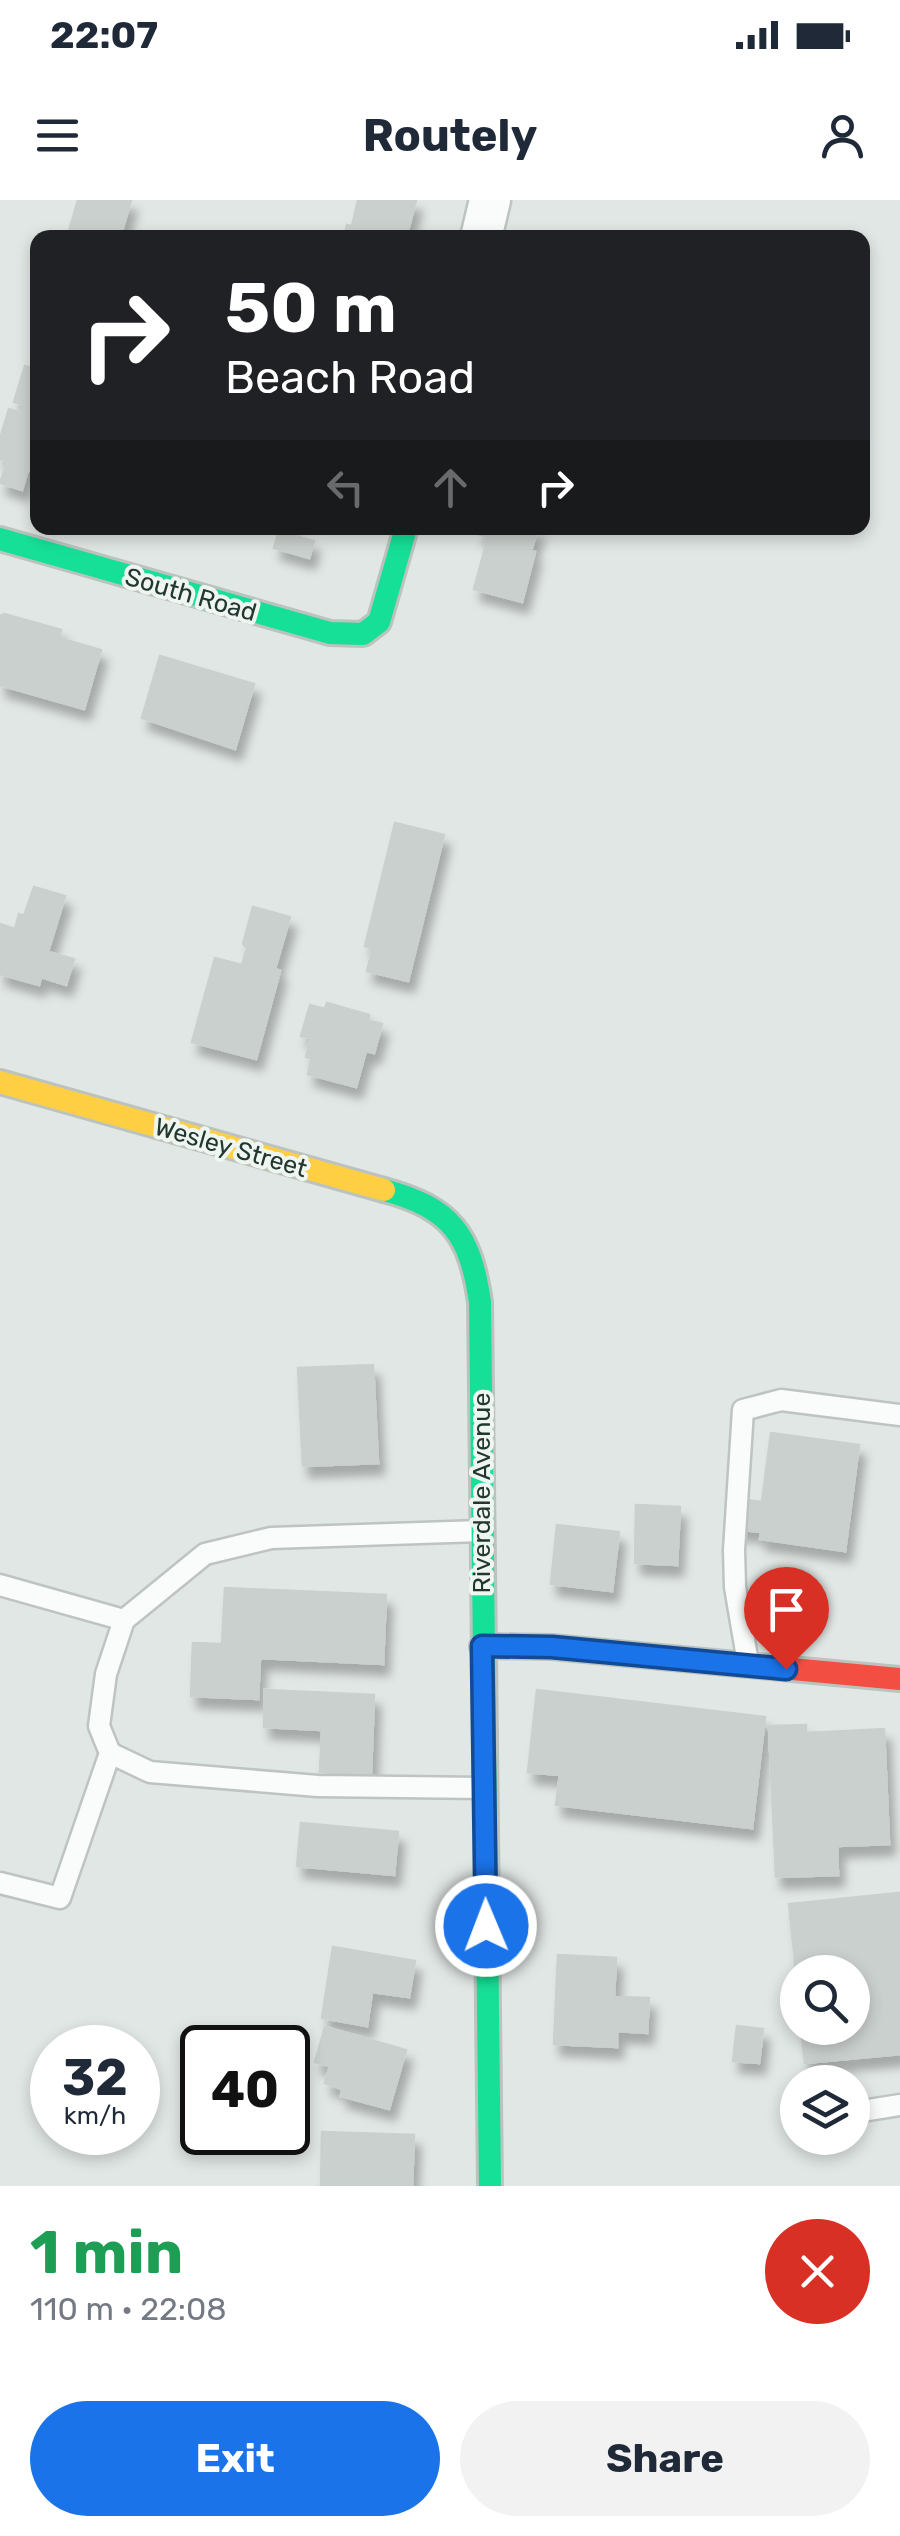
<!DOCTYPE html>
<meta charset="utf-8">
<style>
body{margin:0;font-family:Rubik,sans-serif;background:#f2f2f3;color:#1f2937;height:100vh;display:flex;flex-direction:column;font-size:38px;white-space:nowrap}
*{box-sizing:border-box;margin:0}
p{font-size:32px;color:#747a83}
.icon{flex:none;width:55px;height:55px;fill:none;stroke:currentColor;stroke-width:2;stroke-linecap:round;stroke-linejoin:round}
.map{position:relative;height:1986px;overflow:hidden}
.details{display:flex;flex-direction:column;background:#fff;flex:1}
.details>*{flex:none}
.banner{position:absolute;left:30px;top:30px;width:840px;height:305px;border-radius:20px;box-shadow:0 5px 15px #0003;background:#202124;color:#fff;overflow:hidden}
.buttons{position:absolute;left:780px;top:1755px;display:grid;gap:20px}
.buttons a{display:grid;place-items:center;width:90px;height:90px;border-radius:50%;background:#fff;box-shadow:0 5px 15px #0003;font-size:50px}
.speed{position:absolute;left:30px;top:1825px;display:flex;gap:20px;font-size:50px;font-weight:700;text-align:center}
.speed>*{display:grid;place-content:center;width:130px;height:130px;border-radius:50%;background:#fff;box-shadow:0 5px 15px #0003;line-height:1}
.speed small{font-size:25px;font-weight:400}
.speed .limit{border:5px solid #111;border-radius:15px;background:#fff;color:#111}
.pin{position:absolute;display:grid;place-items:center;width:85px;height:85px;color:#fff;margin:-102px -42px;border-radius:50% 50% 50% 0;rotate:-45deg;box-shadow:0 0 10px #0007}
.pin .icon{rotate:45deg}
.me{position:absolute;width:110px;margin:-55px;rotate:359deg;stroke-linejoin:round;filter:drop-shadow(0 0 8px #0008)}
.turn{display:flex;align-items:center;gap:35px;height:210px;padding:0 30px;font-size:45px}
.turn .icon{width:130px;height:130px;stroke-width:2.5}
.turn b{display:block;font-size:70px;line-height:85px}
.lanes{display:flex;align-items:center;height:95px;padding:0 30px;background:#0003;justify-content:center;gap:50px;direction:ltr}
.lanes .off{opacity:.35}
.round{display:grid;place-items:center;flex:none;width:105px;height:105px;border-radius:52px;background:#f2f2f3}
.headline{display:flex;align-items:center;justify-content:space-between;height:170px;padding:0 30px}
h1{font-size:60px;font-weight:700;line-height:75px;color:#1e9e55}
.primary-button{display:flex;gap:20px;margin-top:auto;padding:20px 30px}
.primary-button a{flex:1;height:115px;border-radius:60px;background:#1a73e8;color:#fff;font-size:40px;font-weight:700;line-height:115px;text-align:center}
.primary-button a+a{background:#f2f2f3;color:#1f2937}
.status{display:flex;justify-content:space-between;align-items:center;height:70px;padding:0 50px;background:#fff;direction:ltr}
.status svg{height:28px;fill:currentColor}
header{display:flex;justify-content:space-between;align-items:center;height:130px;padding:0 30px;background:#fff;font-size:45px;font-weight:700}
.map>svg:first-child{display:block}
.building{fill:#cad0cd;stroke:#cad0cd;stroke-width:2.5;filter:url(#shadow)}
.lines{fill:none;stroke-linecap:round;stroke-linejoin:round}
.lane-casing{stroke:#bec4c1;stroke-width:25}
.street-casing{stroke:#bec4c1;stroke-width:45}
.fast-casing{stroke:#bcc3bf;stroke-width:28}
.slow-casing{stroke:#bcc3bf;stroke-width:28}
.jam-casing{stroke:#bcc3bf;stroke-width:28}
.lane{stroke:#fafbfb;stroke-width:20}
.street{stroke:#fafbfb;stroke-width:40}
.fast{stroke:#16e098;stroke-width:22}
.slow{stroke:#ffcf43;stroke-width:22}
.jam{stroke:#f24e42;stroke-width:22}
.route-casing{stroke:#114b97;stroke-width:25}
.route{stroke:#1a73e8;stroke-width:18}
.labels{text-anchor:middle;stroke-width:8;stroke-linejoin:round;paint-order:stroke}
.street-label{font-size:25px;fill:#22382e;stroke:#eff6f1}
</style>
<div class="status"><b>22:07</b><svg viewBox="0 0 49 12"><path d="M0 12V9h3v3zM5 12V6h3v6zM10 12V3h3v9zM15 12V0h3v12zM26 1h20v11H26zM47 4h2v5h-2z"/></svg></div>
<header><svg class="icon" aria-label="menu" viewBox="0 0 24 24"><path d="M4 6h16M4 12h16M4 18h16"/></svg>Routely<svg class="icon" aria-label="person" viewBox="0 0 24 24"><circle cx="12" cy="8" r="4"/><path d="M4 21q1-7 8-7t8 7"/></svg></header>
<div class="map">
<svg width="900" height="1986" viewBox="0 0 900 1986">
<defs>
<filter id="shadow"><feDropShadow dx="6" dy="11" stdDeviation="5" flood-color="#0004"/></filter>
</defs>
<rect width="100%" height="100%" fill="#e1e7e4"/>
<g class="building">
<polygon points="78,0 131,0 120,38 67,38"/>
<polygon points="358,0 416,0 406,38 344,38 347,25 352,26"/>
<polygon points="25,166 38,170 38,273 28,270 22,290 0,283 8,261 0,259 0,239 9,209 21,213 24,205 14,202"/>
<polygon points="280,328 294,328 292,335 314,341 309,358 274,348"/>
<polygon points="480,328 538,328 531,351 535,352 522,402 474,389 488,337 478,334"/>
<polygon points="4,414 61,430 59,438 101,450 84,509 0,485 0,416"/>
<polygon points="160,456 254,484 235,549 142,518"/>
<polygon points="395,623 444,635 408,781 367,771 373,748 365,746"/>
<polygon points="34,687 65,696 48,752 74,759 66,785 41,777 39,785 0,774 0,724 15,729 19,714 24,716"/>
<polygon points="253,707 290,717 275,769 280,771 256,859 192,842 215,758 242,765 247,748 243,744"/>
<polygon points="327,803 369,815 369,821 382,824 374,853 366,851 356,887 308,874 312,858 306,857 311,838 301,836 310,805 325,809"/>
<polygon points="373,1165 378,1263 303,1266 298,1168"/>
<polygon points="771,1233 859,1245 845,1351 760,1339 761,1332 734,1329 738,1299 762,1302"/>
<polygon points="636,1305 680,1307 677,1365 635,1363"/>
<polygon points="557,1325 619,1332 612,1391 551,1384"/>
<polygon points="225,1388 386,1395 383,1464 260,1458 258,1499 191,1496 193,1443 222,1444"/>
<polygon points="265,1490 374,1495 371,1573 320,1572 322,1530 264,1527"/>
<polygon points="537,1490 765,1517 752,1628 556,1605 560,1575 528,1572"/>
<polygon points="806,1525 806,1533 884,1529 889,1644 837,1646 838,1675 776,1677 769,1526"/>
<polygon points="301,1623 398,1632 394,1675 297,1666"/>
<polygon points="900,1693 900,1854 805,1863 801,1828 852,1828 852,1772 798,1772 798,1790 789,1704"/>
<polygon points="333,1747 415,1761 409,1797 372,1792 367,1826 322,1818"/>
<polygon points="558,1755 616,1758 614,1797 649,1798 647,1833 617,1831 617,1847 554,1844"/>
<polygon points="737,1826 763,1829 759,1863 733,1861"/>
<polygon points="325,1827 406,1850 389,1909 341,1896 342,1889 325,1883 330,1866 315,1862"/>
<polygon points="322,1932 414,1935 412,1986 321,1986"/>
</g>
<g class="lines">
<g class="lane-casing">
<g id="lane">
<polyline points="0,1385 124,1420"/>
<polyline points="748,1463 735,1387 734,1350 743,1210 781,1200 900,1215"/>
<polyline points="110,1553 150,1572 318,1586 482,1588"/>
<polyline points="0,1683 60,1698 110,1553 99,1526 106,1474 124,1420 205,1354 271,1338 480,1331"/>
<polyline points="862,1911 900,1905"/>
</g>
</g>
<g class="street-casing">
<polyline id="street" points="481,38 490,0"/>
</g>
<g class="fast-casing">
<g id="fast">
<polyline points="0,339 330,433 363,434 379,422 406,328"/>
<path d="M384,990C451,1008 470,1034 480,1102L490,1986"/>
</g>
</g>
<g class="slow-casing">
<polyline id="slow" points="0,882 384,990"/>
</g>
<g class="jam-casing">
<polyline id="jam" points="482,1446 552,1447 900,1479"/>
</g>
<use href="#lane" class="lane"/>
<use href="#street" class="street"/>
<use href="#fast" class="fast"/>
<use href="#slow" class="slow"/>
<use href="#jam" class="jam"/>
</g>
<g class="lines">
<g class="route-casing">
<polyline id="route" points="486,1726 482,1446 552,1447 786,1469"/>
</g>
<use href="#route" class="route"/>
</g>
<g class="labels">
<g class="street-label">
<text transform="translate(191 394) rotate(16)" y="9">South Road</text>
<text transform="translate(231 947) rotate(16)" y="9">Wesley Street</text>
<text transform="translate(481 1293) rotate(-90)" y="9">Riverdale Avenue</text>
</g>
</g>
</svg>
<div class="buttons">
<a><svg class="icon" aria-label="search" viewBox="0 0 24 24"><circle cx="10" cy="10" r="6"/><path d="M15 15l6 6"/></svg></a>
<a><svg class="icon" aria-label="layers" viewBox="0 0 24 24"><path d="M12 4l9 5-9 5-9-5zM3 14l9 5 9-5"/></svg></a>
</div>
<div class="speed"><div>32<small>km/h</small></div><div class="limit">40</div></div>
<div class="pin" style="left:786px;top:1469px;background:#d93025"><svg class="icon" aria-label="arrive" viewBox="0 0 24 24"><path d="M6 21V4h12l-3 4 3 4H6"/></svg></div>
<svg class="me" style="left:486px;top:1726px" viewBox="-20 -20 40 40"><circle r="17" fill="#1a73e8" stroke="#fff" stroke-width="3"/><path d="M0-11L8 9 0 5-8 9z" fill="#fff"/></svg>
<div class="banner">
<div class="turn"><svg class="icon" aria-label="right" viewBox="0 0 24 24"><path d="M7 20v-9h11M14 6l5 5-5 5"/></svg><div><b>50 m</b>Beach Road</div></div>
<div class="lanes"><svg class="icon off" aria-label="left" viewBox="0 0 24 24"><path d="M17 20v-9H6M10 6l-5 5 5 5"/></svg><svg class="icon off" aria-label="ahead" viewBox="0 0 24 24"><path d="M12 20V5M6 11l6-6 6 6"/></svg><svg class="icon" aria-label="right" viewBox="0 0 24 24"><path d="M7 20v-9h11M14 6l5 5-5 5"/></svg></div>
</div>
</div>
<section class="details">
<div class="headline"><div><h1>1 min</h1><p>110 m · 22:08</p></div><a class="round" style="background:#d93025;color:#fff"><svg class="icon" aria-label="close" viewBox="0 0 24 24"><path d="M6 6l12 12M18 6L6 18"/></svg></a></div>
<div class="primary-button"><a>Exit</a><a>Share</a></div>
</section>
